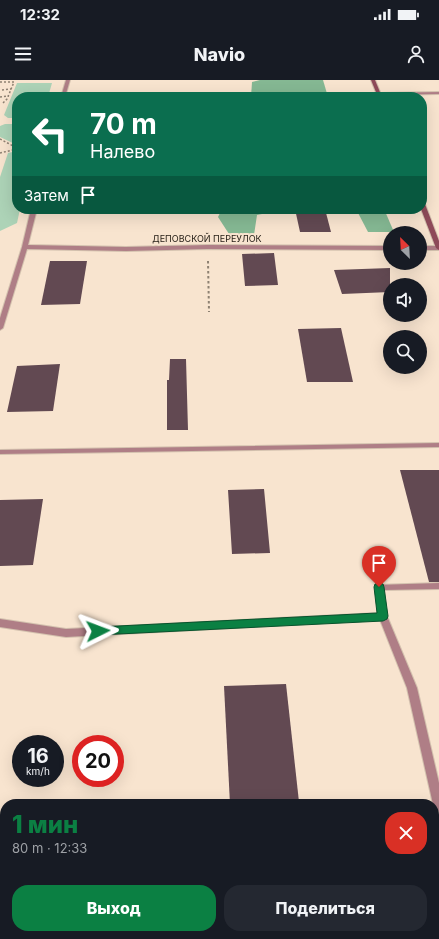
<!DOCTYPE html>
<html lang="ru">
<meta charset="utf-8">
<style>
body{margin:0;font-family:Inter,sans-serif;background:#242831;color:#f1f3f6;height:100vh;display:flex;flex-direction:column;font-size:15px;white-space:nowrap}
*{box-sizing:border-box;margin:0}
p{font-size:13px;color:#9ea1a6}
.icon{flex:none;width:22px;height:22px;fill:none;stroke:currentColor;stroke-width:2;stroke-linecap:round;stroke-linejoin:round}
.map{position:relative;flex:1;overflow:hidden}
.panel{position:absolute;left:0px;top:719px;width:439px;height:140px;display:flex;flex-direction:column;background:#171b24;border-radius:16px 16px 0 0;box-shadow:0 4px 16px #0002}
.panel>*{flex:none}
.guide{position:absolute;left:12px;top:12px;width:415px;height:122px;border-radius:16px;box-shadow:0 4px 16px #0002;background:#0b6e4f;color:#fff;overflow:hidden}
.needle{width:26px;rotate:336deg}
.fabs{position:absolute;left:383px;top:146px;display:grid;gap:8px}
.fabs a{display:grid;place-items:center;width:44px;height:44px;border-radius:50%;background:#171b24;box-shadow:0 4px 16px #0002;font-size:20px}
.speed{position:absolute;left:12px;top:655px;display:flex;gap:8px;font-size:20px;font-weight:700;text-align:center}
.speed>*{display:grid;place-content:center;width:52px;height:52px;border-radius:50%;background:#171b24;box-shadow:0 4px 16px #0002;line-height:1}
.speed small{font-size:10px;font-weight:400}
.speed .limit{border:6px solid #d22;background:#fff;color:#111}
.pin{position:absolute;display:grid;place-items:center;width:34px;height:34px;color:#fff;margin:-41px -17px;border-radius:50% 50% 50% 0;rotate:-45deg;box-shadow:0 0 4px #0007}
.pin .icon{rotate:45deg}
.me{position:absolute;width:44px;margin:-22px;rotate:87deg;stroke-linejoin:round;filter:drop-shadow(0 0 3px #0008)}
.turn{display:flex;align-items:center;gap:14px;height:84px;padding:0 12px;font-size:18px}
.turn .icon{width:52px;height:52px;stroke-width:2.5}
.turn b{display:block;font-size:28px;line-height:34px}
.then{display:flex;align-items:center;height:38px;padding:0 12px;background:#0003;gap:8px;font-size:15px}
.round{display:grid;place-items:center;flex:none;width:42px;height:42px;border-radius:16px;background:#242831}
.head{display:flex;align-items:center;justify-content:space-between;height:68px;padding:0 12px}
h1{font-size:24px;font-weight:800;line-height:30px;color:#0b8043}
.primary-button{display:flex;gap:8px;margin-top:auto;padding:8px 12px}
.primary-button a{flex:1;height:46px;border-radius:16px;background:#0b8043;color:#fff;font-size:16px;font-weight:800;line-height:46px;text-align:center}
.primary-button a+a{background:#242831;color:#f1f3f6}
.status{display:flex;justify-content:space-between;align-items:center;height:28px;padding:0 20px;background:#171b24;direction:ltr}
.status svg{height:11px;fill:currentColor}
header{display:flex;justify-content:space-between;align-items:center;height:52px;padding:0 12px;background:#171b24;font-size:18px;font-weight:800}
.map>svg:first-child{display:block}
.green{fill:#add3b7}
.forest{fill:#85b893}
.building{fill:#624952}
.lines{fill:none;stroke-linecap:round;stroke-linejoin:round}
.service-casing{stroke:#d3c1ae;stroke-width:2}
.minor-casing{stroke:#d3c1ae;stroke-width:2}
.secondary-casing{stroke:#d3c1ae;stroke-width:2}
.path-far1{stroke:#8e8172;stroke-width:1.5;stroke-dasharray:2 2;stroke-linecap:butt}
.path{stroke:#8e8172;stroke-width:2;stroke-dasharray:2.5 2.5;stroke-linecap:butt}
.service{fill:#af7e86;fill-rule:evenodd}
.minor{fill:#af7e86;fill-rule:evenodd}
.secondary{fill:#8e4a59;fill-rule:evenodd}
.route{fill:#0b8043;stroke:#07532c}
.labels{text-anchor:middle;stroke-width:4;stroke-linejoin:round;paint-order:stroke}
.far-street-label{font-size:9px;fill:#282119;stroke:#f8e4cf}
</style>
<div class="status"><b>12:32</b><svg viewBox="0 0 49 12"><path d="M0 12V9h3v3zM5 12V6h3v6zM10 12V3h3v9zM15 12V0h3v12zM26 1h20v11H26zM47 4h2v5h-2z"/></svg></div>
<header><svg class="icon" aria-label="menu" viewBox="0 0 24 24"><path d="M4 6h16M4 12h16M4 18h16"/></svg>Navio<svg class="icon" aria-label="person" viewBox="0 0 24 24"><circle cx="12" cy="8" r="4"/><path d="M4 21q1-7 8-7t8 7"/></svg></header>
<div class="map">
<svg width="439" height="859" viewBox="0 0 439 859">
<rect width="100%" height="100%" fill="#f8e4cf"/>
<g class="green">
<polygon points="17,3 52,3 48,17 17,17 17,38 8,38 4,35"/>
<polygon points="5,44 17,44 17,65 0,57 0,46"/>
<polygon points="17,71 17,129 20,129 17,143 0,151 0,97 8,73"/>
</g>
<g class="forest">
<polygon points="260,0 323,0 328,17 251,17 252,2"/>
<polygon points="222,129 278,129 277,131 257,135 254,155 229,154 218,137"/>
<polygon points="356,129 384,129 394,152 368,152"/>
</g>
<g class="building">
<polygon points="295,129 325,129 331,152 300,152"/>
<polygon points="274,173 278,205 245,206 242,174"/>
<polygon points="50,181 87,181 80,224 41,225"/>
<polygon points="390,188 390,212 342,214 334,190"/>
<polygon points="341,248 353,302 307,302 298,249"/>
<polygon points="170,279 186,279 188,350 167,350 167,300 169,300"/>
<polygon points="60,284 53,331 7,332 17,286"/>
<polygon points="400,390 439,390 439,502 429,502"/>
<polygon points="264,409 270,473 232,474 228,410"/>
<polygon points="43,419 33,485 0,486 0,420"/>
<polygon points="286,604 299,722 230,724 224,606"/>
</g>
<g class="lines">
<g class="service-casing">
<g id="service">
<polygon points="439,363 439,367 0,374 0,370"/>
<polygon points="439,503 439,509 384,510 387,536 417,608 439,703 439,731 435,730 433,724 407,608 380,540 66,557 0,547 0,539 66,549 378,533 375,507 376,505"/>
<rect x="434" y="827" width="5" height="12"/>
<rect x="0" y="833" width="5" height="12"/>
</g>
</g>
<g class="minor-casing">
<g id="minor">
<polygon points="66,0 70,0 65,17 61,17"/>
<polygon points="439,12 439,14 379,15 377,14 379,13"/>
<polygon points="31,129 37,129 28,165 126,167 207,165 390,166 390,170 207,169 126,171 27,169 3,248 0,250 0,238 22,167"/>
<rect x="420" y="166" width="19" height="4"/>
</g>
</g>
<g class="secondary-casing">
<g id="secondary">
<polygon points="371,0 375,0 382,17 378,17"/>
<polygon points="422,122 425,124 439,161 439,170 436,168 421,129"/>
</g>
</g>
<g class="path-far1">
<polyline points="0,2 14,2 7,19 3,23"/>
<polyline points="2,10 11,9"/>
<polyline points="0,17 9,16"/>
<polyline points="0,59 17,68"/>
<polyline points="0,73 17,69"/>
</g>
<polyline class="path" points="208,181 209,232"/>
<use href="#service" class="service"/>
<use href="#minor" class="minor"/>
<use href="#secondary" class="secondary"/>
</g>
<polygon class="route" points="379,503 383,504 384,507 388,536 387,539 383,541 98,555 94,554 93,551 94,548 98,547 377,533 374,507 375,504"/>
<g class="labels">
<g class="far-street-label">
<text x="207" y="162">ДЕПОВСКОЙ ПЕРЕУЛОК</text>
</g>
</g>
</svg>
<div class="fabs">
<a><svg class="needle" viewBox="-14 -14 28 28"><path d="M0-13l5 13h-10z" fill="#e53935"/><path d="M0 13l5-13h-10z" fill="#9ea1a6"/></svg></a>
<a><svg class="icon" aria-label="sound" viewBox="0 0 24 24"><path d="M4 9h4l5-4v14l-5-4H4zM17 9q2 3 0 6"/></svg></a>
<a><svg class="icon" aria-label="search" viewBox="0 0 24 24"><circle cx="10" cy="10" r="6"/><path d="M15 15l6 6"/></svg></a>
</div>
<div class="speed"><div>16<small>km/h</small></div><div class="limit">20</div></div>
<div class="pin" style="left:379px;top:507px;background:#d93025"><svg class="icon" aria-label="arrive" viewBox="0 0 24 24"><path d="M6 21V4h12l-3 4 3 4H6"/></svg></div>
<svg class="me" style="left:98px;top:551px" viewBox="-20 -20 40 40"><path d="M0-17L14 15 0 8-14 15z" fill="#0b8043" stroke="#fff" stroke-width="4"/></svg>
<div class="guide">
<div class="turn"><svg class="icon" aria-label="left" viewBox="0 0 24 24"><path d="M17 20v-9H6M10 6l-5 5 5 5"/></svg><div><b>70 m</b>Налево</div></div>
<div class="then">Затем<svg class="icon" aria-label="arrive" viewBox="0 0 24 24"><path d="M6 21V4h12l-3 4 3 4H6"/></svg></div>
</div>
<section class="panel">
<div class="head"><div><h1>1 мин</h1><p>80 m · 12:33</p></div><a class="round" style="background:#d93025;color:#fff"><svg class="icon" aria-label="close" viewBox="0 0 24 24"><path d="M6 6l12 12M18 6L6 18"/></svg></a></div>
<div class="primary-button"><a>Выход</a><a>Поделиться</a></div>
</section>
</div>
